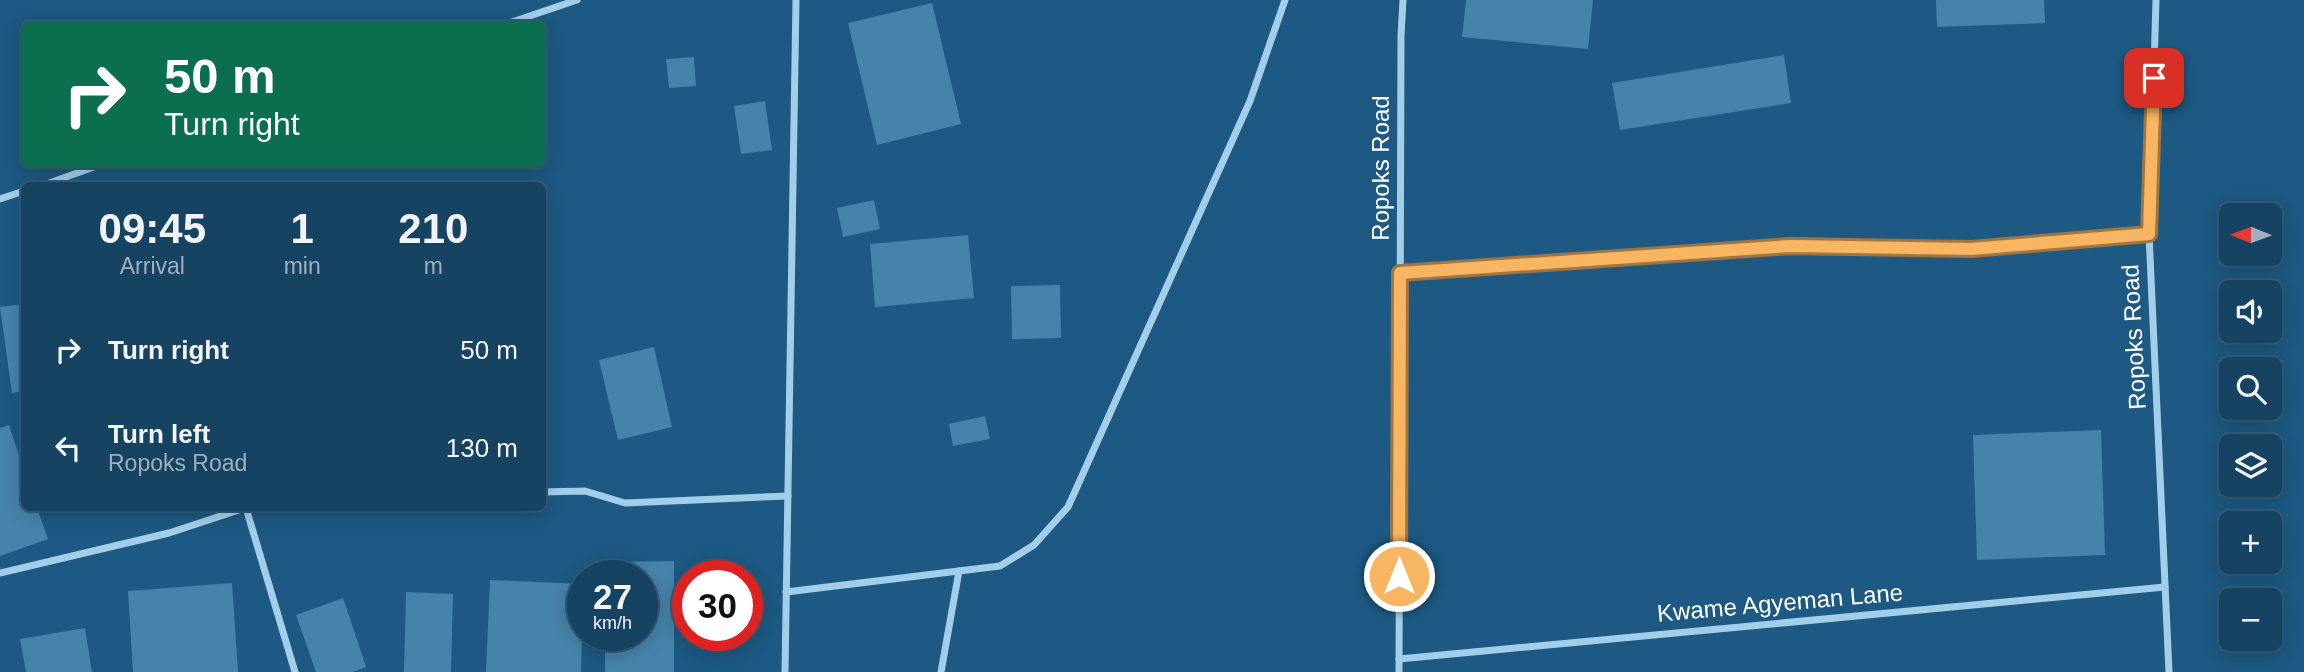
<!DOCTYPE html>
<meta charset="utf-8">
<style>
body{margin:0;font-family:Arial,sans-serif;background:#234e6b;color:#f1f3f6;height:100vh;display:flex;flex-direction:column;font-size:26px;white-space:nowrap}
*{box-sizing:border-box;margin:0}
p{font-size:23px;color:#9eb0be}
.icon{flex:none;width:38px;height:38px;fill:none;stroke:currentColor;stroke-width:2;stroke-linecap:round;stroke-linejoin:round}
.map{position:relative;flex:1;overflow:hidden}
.side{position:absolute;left:21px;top:182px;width:525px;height:329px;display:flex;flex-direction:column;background:#164362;border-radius:10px;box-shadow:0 4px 18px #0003,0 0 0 2px #355c77}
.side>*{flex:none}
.top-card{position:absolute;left:21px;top:21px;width:525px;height:147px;border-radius:10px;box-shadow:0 4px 18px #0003,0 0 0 2px #355c77;background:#0b6e4f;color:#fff;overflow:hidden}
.needle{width:46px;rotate:271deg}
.buttons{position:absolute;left:2219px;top:203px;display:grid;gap:14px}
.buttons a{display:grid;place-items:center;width:63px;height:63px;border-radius:10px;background:#164362;box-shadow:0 4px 18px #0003,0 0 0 2px #355c77;font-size:35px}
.speed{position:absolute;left:567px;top:560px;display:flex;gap:14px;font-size:35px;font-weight:700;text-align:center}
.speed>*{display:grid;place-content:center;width:91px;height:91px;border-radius:50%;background:#164362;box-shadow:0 4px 18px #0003,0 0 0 2px #355c77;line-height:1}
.speed small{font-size:18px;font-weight:400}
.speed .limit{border:10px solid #d22;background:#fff;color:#111}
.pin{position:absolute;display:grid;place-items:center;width:60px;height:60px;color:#fff;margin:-30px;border-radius:14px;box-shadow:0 4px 10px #0006}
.me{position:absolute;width:77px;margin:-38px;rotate:0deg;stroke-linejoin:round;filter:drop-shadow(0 0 5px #0008)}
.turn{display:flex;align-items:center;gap:24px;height:147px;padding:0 28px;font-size:32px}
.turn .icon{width:91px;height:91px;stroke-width:2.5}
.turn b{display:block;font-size:49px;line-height:60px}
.eta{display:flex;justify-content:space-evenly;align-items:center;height:119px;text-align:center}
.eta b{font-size:42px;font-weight:700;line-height:49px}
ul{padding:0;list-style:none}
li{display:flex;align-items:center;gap:21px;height:98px;padding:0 28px}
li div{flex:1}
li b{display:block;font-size:26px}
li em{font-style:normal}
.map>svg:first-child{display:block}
.building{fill:#4683ab}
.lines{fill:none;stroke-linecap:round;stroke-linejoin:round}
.minor{stroke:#a3ceea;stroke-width:7}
.route-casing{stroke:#a27640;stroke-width:18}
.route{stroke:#f9b662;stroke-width:12}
.labels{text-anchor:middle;stroke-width:5;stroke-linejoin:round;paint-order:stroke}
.street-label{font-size:24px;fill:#fff;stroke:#1d5982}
</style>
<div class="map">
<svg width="2304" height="672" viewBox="0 0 2304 672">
<rect width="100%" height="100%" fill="#1d5982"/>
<g class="building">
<polygon points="1466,0 1593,0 1588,49 1462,37"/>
<polygon points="1936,0 2044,0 2045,23 1937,27"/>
<polygon points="932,3 961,124 877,145 848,23"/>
<polygon points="1784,55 1791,103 1620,130 1612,83"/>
<polygon points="694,57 696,86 669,88 666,59"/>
<polygon points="765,101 772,150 741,154 734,106"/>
<polygon points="874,200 880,229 843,237 837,208"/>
<polygon points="968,235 974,298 875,307 870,244"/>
<polygon points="1060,285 1061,338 1012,339 1011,286"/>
<polygon points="24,304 24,391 12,393 0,307"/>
<polygon points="654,347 672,427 618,440 599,360"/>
<polygon points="985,416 990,439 953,446 949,424"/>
<polygon points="9,425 24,471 24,508 37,508 48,539 0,556 0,428"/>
<polygon points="2101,430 2105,555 1977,560 1973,435"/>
<polygon points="674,561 674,672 605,672 605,635 642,635 642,576 605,576 605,562"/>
<polygon points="490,580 583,584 581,672 486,672"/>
<polygon points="232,583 238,672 133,672 128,591"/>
<polygon points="406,592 453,594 451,672 404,672"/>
<polygon points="343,598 366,667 353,672 316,672 296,615"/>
<polygon points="85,628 92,672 26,672 20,639"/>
</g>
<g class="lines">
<g class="minor">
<polyline points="2156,0 2149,234 2169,672"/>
<polyline points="506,24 577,0"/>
<polyline points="41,186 102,164"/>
<polyline points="0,199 24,191"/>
<polyline points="1400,273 1790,246 1971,249 2149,234"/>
<polyline points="542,492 585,491 625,503 788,496"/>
<polyline points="246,508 295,672"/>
<polyline points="0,573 169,533 245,508"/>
<polyline points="786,592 1000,566 1034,545 1068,507 1250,101 1285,0"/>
<polyline points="1399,659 2165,587"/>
<polyline points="785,672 796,0"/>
<polyline points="941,672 959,571"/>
<polyline points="1399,672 1401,36 1403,0"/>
</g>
</g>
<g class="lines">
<g class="route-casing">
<polyline id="route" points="1399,576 1400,273 1790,246 1971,249 2149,234 2154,78"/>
</g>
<use href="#route" class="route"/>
</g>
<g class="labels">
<g class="street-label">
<text transform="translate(1381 168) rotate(-90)" y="8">Ropoks Road</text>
<text transform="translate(2134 337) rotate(-93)" y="8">Ropoks Road</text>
<text transform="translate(1780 603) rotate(-5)" y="8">Kwame Agyeman Lane</text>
</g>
</g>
</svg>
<div class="buttons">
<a><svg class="needle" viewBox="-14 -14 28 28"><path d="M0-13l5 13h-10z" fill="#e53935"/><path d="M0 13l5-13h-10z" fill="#9eb0be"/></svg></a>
<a><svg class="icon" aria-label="sound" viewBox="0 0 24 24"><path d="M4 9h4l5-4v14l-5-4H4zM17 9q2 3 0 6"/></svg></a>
<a><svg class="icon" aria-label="search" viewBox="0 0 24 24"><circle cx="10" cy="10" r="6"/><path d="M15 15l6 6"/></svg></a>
<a><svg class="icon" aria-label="layers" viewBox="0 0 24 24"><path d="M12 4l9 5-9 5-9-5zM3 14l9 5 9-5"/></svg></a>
<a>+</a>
<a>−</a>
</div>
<div class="speed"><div>27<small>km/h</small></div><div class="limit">30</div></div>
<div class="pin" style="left:2154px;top:78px;background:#d93025"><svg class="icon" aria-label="arrive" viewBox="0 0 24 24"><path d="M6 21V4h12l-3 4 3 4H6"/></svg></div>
<svg class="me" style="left:1399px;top:576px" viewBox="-20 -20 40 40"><circle r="17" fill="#f9b662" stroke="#fff" stroke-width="3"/><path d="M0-11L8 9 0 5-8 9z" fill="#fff"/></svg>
<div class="top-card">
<div class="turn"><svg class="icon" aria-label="right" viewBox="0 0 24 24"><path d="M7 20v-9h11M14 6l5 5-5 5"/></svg><div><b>50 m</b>Turn right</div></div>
</div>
<section class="side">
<div class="eta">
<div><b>09:45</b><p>Arrival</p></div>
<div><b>1</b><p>min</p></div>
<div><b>210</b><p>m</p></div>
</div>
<ul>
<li><svg class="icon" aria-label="right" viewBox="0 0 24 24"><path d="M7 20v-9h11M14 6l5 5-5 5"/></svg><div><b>Turn right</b></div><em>50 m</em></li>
<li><svg class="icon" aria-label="left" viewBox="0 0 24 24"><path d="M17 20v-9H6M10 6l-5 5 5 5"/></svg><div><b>Turn left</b><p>Ropoks Road</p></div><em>130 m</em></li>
</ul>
</section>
</div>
